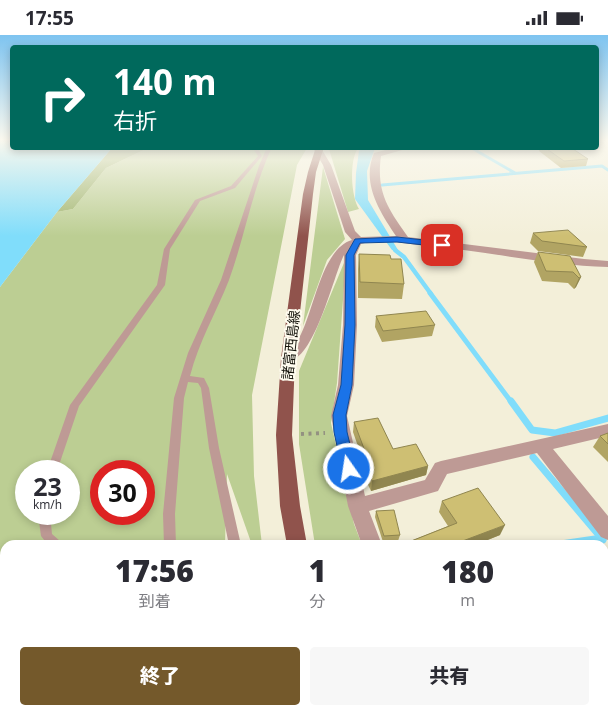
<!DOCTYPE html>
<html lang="ja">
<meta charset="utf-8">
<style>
body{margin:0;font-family:"Open Sans","Noto Sans JP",sans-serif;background:#f7f7f7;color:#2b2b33;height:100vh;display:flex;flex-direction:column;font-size:19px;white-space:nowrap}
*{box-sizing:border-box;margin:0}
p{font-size:16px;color:#7c7c81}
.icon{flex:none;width:28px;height:28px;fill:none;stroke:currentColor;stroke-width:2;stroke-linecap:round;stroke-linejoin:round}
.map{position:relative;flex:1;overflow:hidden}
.drawer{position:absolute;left:0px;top:505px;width:609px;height:175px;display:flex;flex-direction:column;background:#fff;border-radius:15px 15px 0 0;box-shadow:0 2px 8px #0003}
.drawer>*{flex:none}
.banner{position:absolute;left:10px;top:10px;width:589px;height:105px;border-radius:5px;box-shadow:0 2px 8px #0003;background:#00695c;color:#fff;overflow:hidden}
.speed{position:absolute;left:15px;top:425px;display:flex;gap:10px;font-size:25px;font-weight:700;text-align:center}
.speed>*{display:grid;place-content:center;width:65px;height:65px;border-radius:50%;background:#fff;box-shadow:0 2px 8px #0003;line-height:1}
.speed small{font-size:12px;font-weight:400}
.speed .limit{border:8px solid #d22;background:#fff;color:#111}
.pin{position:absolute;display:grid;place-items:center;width:42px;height:42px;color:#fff;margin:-21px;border-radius:10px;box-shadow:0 2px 8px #0006}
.me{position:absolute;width:55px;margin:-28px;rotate:347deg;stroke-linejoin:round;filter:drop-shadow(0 0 4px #0008)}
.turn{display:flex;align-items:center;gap:18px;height:105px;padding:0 20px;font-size:22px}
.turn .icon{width:65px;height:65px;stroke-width:2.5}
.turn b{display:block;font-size:35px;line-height:42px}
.eta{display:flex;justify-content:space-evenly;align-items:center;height:85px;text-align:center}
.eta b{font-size:30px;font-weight:800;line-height:35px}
.primary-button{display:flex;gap:10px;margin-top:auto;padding:10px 20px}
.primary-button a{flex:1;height:58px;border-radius:5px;background:#74592b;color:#fff;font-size:20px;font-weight:800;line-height:58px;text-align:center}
.primary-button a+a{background:#f7f7f7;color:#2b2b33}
.status{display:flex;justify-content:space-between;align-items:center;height:35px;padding:0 25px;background:#fff;direction:ltr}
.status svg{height:14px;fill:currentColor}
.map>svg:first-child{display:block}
.green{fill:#bcce93;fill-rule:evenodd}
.forest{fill:#9fb46d}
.water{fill:#80ddfb}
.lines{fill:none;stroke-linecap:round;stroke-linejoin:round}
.stream-far4{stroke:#80ddfb;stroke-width:3}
.stream-far3{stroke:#80ddfb;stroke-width:4.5}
.stream-far2{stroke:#80ddfb;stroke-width:5}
.stream-far1{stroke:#80ddfb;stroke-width:7}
.stream{stroke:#80ddfb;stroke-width:9}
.path{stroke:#939181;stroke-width:4;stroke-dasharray:3 4.5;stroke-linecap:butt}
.service{fill:#be9a95;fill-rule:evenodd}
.minor{fill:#be9a95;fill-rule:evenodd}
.primary{fill:#90534c;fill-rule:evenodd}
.wall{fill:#b1a463}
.shaded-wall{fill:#908650}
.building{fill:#cebf73;stroke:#908650}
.route{fill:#1a73e8;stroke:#114b97}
.labels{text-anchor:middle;stroke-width:4;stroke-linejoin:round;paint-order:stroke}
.street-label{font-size:14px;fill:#15140c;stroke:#fffcef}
</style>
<div class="status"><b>17:55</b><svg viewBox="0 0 49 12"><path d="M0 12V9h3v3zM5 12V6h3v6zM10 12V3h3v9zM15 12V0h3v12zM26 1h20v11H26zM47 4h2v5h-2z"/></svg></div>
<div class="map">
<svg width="608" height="680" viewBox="0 0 608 680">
<rect width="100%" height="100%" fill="#f3efd9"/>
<g class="green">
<path d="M148,113H307L297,130L252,360L254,441L262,510H252L227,439L225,510H5V675H289L291,680H0V252L57,177L73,174L106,133ZM26,436H69V479H26ZM101,436H144V479H101Z"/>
<path d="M330,113H358C349,126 351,161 359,174L348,177L329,114Z"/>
<polygon points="323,132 345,204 327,225 303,291"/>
<polygon points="346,223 337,348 331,388 354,489 362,510 315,510 299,409 299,336"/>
<polygon points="364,675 426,675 428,680 365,680"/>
</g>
<polygon class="forest" points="112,113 148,113 106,133 73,174 57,177"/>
<g class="water">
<polygon points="0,105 12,105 12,112 112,113 57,177 0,252"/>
<polygon points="361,113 375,113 367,136 368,165 398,215 392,215 355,164 356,138 359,116"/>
</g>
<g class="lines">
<g class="stream-far4">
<polyline points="470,112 515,138"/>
<polyline points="382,150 602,131 608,135"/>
</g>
<polyline class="stream-far3" points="395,215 404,222 431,259"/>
<polyline class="stream-far2" points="430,258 512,368"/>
<g class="stream-far1">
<polyline points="511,366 532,395 555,398 608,383"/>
<polyline points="533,422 603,505 599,505"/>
</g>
<polyline class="stream" points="561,510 602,504"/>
<polyline class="path" points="301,399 325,398"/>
<g class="service">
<polygon points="252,112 257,112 262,121 235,153 200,166 170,214 165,250 79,371 57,436 47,436 70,370 157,250 164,214 195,165 231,151 258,121"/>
<path d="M267,112H272C252,155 245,201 229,245C216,278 199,306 190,341L204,343L209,353L219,413L241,510H229L209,413L201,353L198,348L188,347L184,363L175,479L176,510H164L163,479L174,363L188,318L221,245L259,131Z"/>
<polygon points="38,479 50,479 52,499 60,506 62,510 48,510 41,501"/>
<polygon points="87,675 101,675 99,680 85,680"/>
<rect x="174" y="675" width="14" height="5"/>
</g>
<g class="minor">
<path d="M397,112H413L381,121C376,157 388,174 408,202L584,224L608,226V232C544,230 482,215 418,210C401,208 378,204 361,209L356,220L357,290L354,350L347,381L365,461L425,445L435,428L441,426L608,389V401L553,414L608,481V505L601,502L537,418L447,439L438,456L369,476L382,510H362L348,471L331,381L338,350L343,290L344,220C333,241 313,334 283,326L281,323C286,315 295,311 299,303C314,277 321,214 352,205L345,197L323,130L314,115L321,113L331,130L355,196L361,202L396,201C380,177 361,148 374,118Z"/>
<polygon points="427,675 453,675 455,680 429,680"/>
</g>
<g class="primary">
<polygon points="316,112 324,112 316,137 313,159 295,323 292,400 300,471 307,510 287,510 280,471 276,400 281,323 303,159 308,137"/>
<polygon points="326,675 352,675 353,680 327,680"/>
</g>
</g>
<g class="wall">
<polygon points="540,112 570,112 588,124 586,131 561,133 539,116"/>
<polygon points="533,198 587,212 583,222 538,216 530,208"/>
<polygon points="538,217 581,242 576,252 574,254 568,248 542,246 534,227"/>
<polygon points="359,219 391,224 404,249 402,264 358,263 358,234"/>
<polygon points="376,281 435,290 432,301 382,307 375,292"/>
<polygon points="354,387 393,414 428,431 426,440 371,456 361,435 360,430 361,420 353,397"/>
<polygon points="608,398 608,427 593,412 600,401"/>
<polygon points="442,466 500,500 475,510 401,510 448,491 439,477"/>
<polygon points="376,476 400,500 398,506 383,507 375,482"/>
</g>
<g class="shaded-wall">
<polygon points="581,242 576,252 574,254 579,243"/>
<polygon points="428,431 426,440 371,456 372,446"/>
<polygon points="505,490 500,500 475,510 459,510 460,507"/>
</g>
<g class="building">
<polygon points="544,112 570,112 588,124 564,126"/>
<polygon points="568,195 587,212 542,206 533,198"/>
<polygon points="538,217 570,221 581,242 579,243 573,237 546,236"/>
<polygon points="359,219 390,220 391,224 401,224 404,249 360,247"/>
<polygon points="426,276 435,290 383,296 376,281"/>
<polygon points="378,383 393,414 416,409 428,431 372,446 362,425 361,420 366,419 354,387"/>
<polygon points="608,398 608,409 600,401"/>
<polygon points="478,453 505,490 460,507 462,510 401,510 457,488 442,466"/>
<polygon points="394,475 400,500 384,501 376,476"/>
</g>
<linearGradient id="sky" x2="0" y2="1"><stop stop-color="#7ec4f0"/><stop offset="0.52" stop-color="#faf8ee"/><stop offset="1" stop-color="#faf8ee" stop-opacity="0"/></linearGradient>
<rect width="608" height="201" fill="url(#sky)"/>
<polygon class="route" points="397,202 442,207 446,210 442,212 397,207 360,208 354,220 355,290 352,350 346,380 347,397 356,434 354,438 349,440 344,438 342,434 334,397 333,380 341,350 345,290 346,220 355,204"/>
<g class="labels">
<g class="street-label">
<text transform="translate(291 310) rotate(-84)" y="5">諸富西島線</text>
</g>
</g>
</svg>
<div class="speed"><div>23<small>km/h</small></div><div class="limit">30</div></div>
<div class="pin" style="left:442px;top:210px;background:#d93025"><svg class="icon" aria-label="arrive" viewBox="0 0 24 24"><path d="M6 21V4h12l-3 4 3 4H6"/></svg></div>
<svg class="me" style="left:349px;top:434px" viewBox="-20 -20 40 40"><circle r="17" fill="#1a73e8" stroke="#fff" stroke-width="3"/><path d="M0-11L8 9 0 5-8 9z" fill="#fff"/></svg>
<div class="banner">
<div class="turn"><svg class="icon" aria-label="right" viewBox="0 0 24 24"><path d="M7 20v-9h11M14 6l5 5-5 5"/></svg><div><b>140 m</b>右折</div></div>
</div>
<section class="drawer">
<div class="eta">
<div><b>17:56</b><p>到着</p></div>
<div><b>1</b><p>分</p></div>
<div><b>180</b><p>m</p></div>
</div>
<div class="primary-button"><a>終了</a><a>共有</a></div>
</section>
</div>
